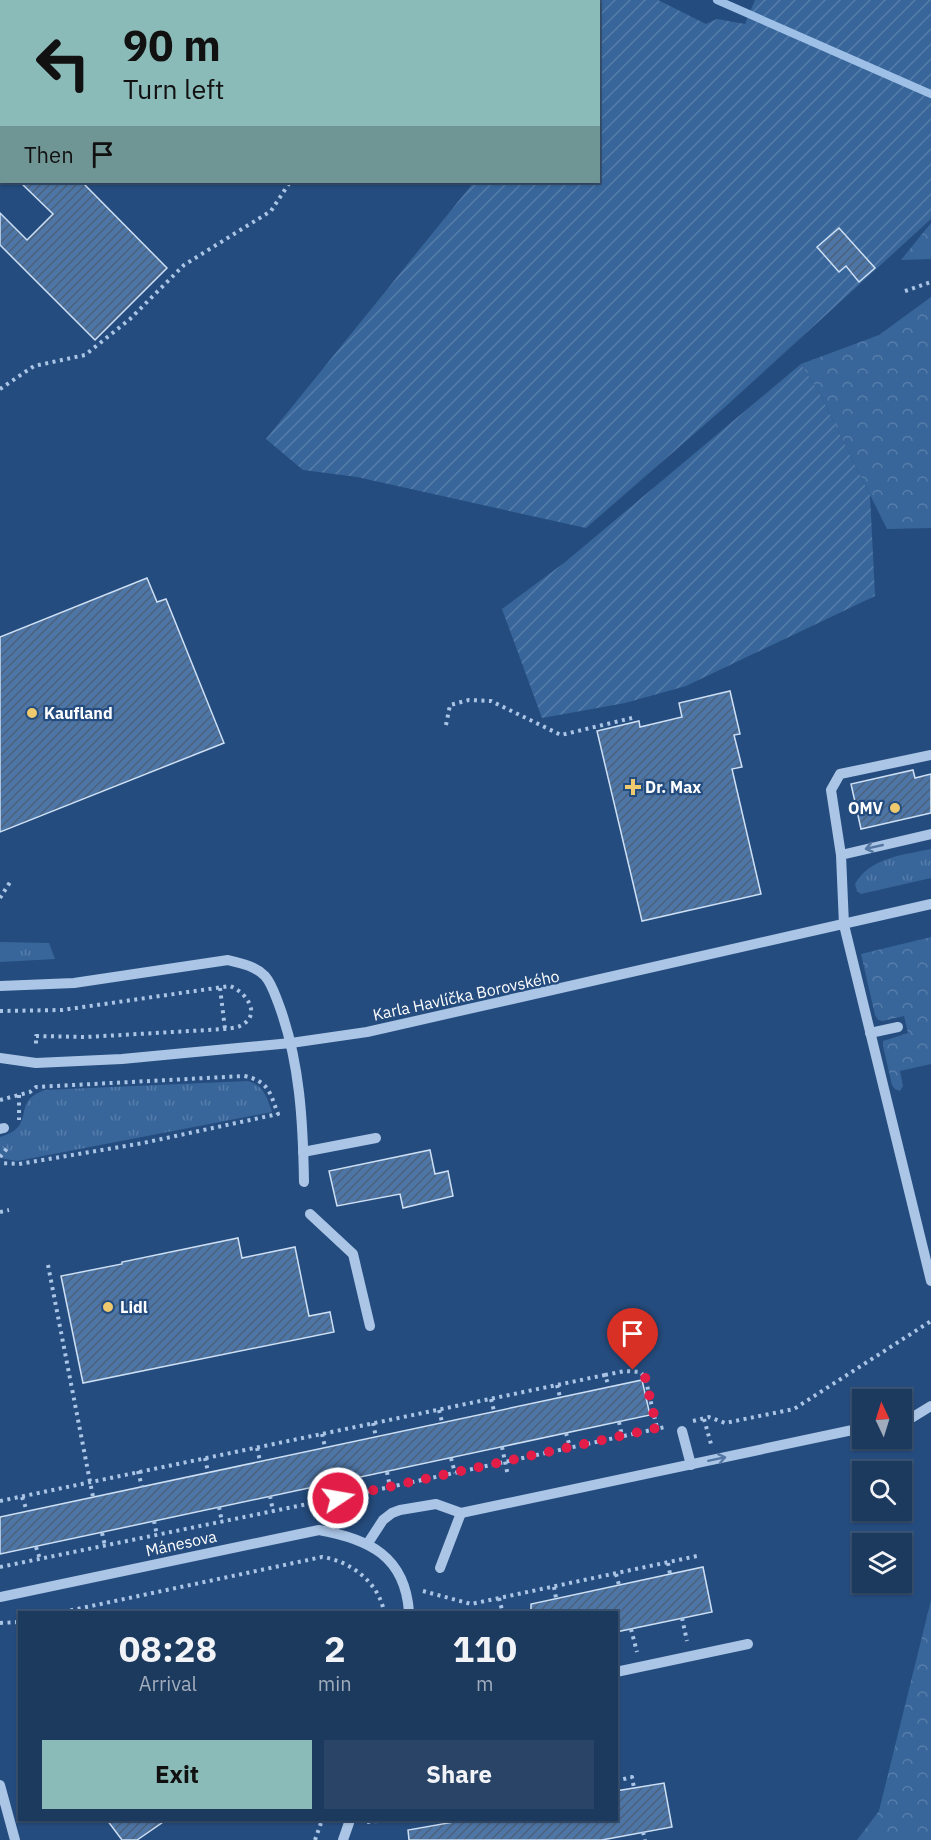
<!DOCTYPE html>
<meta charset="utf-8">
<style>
body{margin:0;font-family:"IBM Plex Sans",sans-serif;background:#294467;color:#f1f3f6;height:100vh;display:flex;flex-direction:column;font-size:22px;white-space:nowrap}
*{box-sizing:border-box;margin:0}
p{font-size:20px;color:#a0acbc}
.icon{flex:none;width:33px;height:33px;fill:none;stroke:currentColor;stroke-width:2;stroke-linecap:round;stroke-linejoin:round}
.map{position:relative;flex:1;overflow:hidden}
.panel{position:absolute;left:18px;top:1611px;width:600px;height:210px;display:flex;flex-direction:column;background:#1c395e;border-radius:0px;box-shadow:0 2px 4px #0004,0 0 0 2px #3a5373}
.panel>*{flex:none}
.top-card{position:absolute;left:0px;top:0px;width:600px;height:183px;box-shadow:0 2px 4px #0004,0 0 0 2px #3a5373;background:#8bbbb9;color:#111;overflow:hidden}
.needle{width:39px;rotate:356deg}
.tools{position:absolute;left:852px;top:1389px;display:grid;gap:12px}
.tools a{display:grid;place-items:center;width:60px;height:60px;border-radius:0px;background:#1c395e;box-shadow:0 2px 4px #0004,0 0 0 2px #3a5373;font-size:30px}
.pin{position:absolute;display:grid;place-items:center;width:51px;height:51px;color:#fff;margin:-62px -26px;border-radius:50% 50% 50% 0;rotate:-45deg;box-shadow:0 0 6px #0007}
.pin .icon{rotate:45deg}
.me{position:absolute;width:66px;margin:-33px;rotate:78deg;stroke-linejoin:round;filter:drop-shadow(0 0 4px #0008)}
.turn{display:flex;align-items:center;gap:21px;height:126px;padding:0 24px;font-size:27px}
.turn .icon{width:78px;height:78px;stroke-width:2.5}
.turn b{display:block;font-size:42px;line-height:51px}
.then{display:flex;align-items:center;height:57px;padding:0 24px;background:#0003;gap:12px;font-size:22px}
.eta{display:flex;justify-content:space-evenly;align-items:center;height:102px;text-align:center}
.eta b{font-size:36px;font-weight:800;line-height:42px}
.cta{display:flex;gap:12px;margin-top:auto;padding:12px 24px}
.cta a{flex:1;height:69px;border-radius:0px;background:#8bbbb9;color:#111;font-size:24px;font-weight:800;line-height:69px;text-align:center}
.cta a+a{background:#294467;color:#f1f3f6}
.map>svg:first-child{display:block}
.grass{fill:url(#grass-tufts)}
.forest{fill:url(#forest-crowns)}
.garden{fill:url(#garden-furrows)}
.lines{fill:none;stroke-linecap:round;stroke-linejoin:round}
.stream{stroke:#9ec0e6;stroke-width:8}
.building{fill:url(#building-hatch);stroke:#cddff4;stroke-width:1.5}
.path{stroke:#aac5e6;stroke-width:4;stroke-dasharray:3 4.5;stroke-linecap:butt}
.minor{stroke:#aac5e6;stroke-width:10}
.oneway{stroke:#5476a2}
.route{stroke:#e11d48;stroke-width:10;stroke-dasharray:0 18}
.poi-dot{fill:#efc96e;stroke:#254c7e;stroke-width:2}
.labels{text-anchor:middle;stroke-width:4.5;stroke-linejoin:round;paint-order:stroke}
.poi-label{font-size:16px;font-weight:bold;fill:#fff;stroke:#254c7e;text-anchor:start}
.street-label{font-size:16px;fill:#fff;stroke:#254c7e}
</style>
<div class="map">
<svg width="931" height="1840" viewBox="0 0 931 1840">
<defs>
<pattern id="grass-tufts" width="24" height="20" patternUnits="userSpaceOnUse" patternTransform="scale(1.5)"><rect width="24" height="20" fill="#38669b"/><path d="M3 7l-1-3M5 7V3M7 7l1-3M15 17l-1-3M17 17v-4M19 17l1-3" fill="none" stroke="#567daa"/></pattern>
<pattern id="forest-crowns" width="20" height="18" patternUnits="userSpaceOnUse" patternTransform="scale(1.5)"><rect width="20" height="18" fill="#38669b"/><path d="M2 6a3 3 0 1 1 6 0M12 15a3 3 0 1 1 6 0" fill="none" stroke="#567daa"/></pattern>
<pattern id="garden-furrows" width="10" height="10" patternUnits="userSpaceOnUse" patternTransform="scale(1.5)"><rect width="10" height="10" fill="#38669b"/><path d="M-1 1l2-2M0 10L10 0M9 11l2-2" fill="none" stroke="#567daa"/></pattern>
<pattern id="building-hatch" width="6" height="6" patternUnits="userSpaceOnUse" patternTransform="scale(1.5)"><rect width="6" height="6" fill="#4d76a7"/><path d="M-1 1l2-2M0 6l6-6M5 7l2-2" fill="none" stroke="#4c617a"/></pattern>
</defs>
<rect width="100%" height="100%" fill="#254c7e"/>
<g class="grass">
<path d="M931,849V878L861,894L857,891L855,884C870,857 904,855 931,849Z"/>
<polygon points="0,942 49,943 55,959 0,962"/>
<path d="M248,1081C264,1086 267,1097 272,1112L17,1161L0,1158V1137C39,1126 9,1102 45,1090Z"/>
</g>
<g class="forest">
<polygon points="931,223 931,259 901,260"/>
<polygon points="931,297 931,528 887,529 820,394 801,364 879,335"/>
<polygon points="931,937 931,1064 900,1071 903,1086 900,1091 895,1089 892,1085 883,1046 883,1041 908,1033 904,1016 883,1021 878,1020 875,1015 861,954"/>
<polygon points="931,1600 931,1840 857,1840 879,1811"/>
</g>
<g class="garden">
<polygon points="560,0 658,0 706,24 717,19 745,24 755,0 931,0 931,219 725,407 586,528 357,477 303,470 266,439 474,182 598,182 598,2 559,1"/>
<polygon points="801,364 820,394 870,495 875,596 686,686 625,703 542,718 502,609 564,563"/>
</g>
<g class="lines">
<polyline class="stream" points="717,0 931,94"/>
</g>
<g class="building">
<polygon points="20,182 82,182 167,268 95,340 0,245 0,213 27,240 53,214"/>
<polygon points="839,228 875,268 859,282 846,266 839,272 817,247"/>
<polygon points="147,578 157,602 166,599 224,743 0,832 0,637"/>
<polygon points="730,691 740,734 734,735 742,767 732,769 761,894 642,921 597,731 639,721 640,727 682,717 679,703"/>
<polygon points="913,770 915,778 931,774 931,813 861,829 851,784"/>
<polygon points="430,1150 435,1174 448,1171 453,1196 403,1208 400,1194 337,1206 329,1171"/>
<polygon points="238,1238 242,1258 295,1247 309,1316 330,1312 334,1332 83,1383 61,1276 122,1264 122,1262"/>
<polygon points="642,1380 650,1415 0,1554 0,1517"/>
<polygon points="703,1567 712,1612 616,1632 616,1612 531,1612 531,1604"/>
<polygon points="664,1783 672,1827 602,1840 409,1840 408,1830 465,1820 616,1820 616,1791"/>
<polygon points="107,1820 166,1820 137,1840 122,1840"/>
</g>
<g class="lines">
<g class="path">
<polyline points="370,0 372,2"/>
<polyline points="548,2 549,0"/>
<polyline points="905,291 931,282"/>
<polyline points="0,389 34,366 85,355 130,319 184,265 271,211 290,182"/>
<polyline points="446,725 450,705 469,700 491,701 561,735 636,717"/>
<polyline points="0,898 12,879"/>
<polyline points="220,988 225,1029"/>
<path d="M0,1011L62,1010L230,986C246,992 263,1015 240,1026C236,1028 230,1028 225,1029L86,1037L36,1036V1047"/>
<polyline points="19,1095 19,1120"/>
<path d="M0,1100L30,1092L36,1087L244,1076C269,1081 270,1093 278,1114L143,1143L19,1164L0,1163"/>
<polyline points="0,1157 9,1146"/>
<polyline points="0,1212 9,1210"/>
<polyline points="48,1265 93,1497"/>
<polyline points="605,1375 625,1371 640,1372 645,1377 657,1428"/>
<polyline points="557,1385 560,1397"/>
<polyline points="491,1399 494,1411"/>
<polyline points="439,1410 442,1422"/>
<polyline points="704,1419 711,1444"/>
<polyline points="693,1421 709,1417 725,1423 794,1409 931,1321"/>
<polyline points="619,1422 622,1436"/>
<polyline points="373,1423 376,1437"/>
<polyline points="566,1433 570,1447"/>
<polyline points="322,1434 325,1447"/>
<polyline points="502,1447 508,1476"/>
<polyline points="257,1448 260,1461"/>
<polyline points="205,1458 208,1472"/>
<polyline points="451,1458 455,1473"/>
<polyline points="138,1471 142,1487"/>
<polyline points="387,1472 390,1487"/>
<polyline points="334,1483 338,1498"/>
<polyline points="270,1496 273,1511"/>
<polyline points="22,1497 27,1511"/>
<polyline points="0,1501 605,1375 609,1387"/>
<polyline points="219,1507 222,1522"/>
<polyline points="154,1521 157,1535"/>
<polyline points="102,1533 105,1546"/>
<polyline points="36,1547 40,1559"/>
<polyline points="668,1563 670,1574"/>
<polyline points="0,1567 376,1490 665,1427"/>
<polyline points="616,1574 619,1585"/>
<polyline points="554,1587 556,1598"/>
<polyline points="423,1591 471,1604 697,1556"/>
<polyline points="499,1598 502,1610"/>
<path d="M63,1612L322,1557C351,1561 379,1583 384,1612"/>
<polyline points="682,1618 687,1641"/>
<polyline points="0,1623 20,1622"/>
<polyline points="631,1629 637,1652"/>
<polyline points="616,1781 632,1777 634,1788"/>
<polyline points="367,1822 386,1820"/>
<polyline points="643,1832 645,1840"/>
<polyline points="315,1840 322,1820"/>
</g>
<g class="minor">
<polyline points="931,834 841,855 844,925 931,1281"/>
<polyline points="841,855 831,790 840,774 931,755"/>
<path d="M0,986L74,983L228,960C241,963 255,966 265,976C272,984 275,995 279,1005C300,1062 303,1122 304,1182"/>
<polyline points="870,1033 898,1027"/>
<polyline points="0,1058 36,1063 122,1059 291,1043 367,1032 931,904"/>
<polyline points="0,1129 4,1128"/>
<polyline points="303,1152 376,1138"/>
<polyline points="310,1214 353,1254 370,1326"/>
<polyline points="902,1419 913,1417 931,1406"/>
<polyline points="682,1431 691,1465"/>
<polyline points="368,1543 383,1520 392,1513 400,1510 436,1504 461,1513 862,1428"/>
<polyline points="440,1568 461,1513"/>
<path d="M0,1597L319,1530C369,1539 405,1556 409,1612"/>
<polyline points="616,1672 748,1644"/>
<polyline points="0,1785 15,1840"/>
<polyline points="343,1840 350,1820"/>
</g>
</g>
<defs><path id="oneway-shaft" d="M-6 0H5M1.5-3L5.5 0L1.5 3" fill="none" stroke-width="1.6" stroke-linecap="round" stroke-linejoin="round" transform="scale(1.5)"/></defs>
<g class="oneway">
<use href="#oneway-shaft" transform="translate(874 847) rotate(167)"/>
<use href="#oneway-shaft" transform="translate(717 1459) rotate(-12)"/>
</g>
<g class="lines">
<polyline class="route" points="338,1498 657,1428 645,1377 640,1372 633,1370"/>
</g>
<g class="poi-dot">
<circle cx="32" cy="713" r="6"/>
<path d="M630 778h6v6h6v6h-6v6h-6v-6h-6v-6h6z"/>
<circle cx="895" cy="808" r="6"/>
<circle cx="108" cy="1307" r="6"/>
</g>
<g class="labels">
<g class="poi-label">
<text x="44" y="719">Kaufland</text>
<text x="645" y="793">Dr. Max</text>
<text x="883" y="814" text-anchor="end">OMV</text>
<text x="120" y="1313">Lidl</text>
</g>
<g class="street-label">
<text transform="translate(466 995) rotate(-12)" y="6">Karla Havlíčka Borovského</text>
<text transform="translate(181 1543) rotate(-12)" y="6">Mánesova</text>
</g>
</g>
</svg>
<div class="tools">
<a><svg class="needle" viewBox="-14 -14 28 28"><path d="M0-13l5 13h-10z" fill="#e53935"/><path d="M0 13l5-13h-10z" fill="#a0acbc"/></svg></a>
<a><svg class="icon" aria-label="search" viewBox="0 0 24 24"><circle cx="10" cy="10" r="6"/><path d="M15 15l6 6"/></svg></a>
<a><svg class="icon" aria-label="layers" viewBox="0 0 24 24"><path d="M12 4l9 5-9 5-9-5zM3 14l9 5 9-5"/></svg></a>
</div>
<div class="pin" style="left:633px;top:1370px;background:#d93025"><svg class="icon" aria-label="arrive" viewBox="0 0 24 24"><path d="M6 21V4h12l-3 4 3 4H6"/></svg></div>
<svg class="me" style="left:338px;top:1498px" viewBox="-20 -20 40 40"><circle r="17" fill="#e11d48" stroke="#fff" stroke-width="3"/><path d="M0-11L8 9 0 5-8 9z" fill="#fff"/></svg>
<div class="top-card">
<div class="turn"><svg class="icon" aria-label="left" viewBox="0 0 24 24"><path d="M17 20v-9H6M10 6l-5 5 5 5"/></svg><div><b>90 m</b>Turn left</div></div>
<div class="then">Then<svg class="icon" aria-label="arrive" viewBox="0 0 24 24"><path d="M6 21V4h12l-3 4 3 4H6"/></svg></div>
</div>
<section class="panel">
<div class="eta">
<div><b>08:28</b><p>Arrival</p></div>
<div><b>2</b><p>min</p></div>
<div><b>110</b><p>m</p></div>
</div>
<div class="cta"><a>Exit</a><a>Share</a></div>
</section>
</div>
